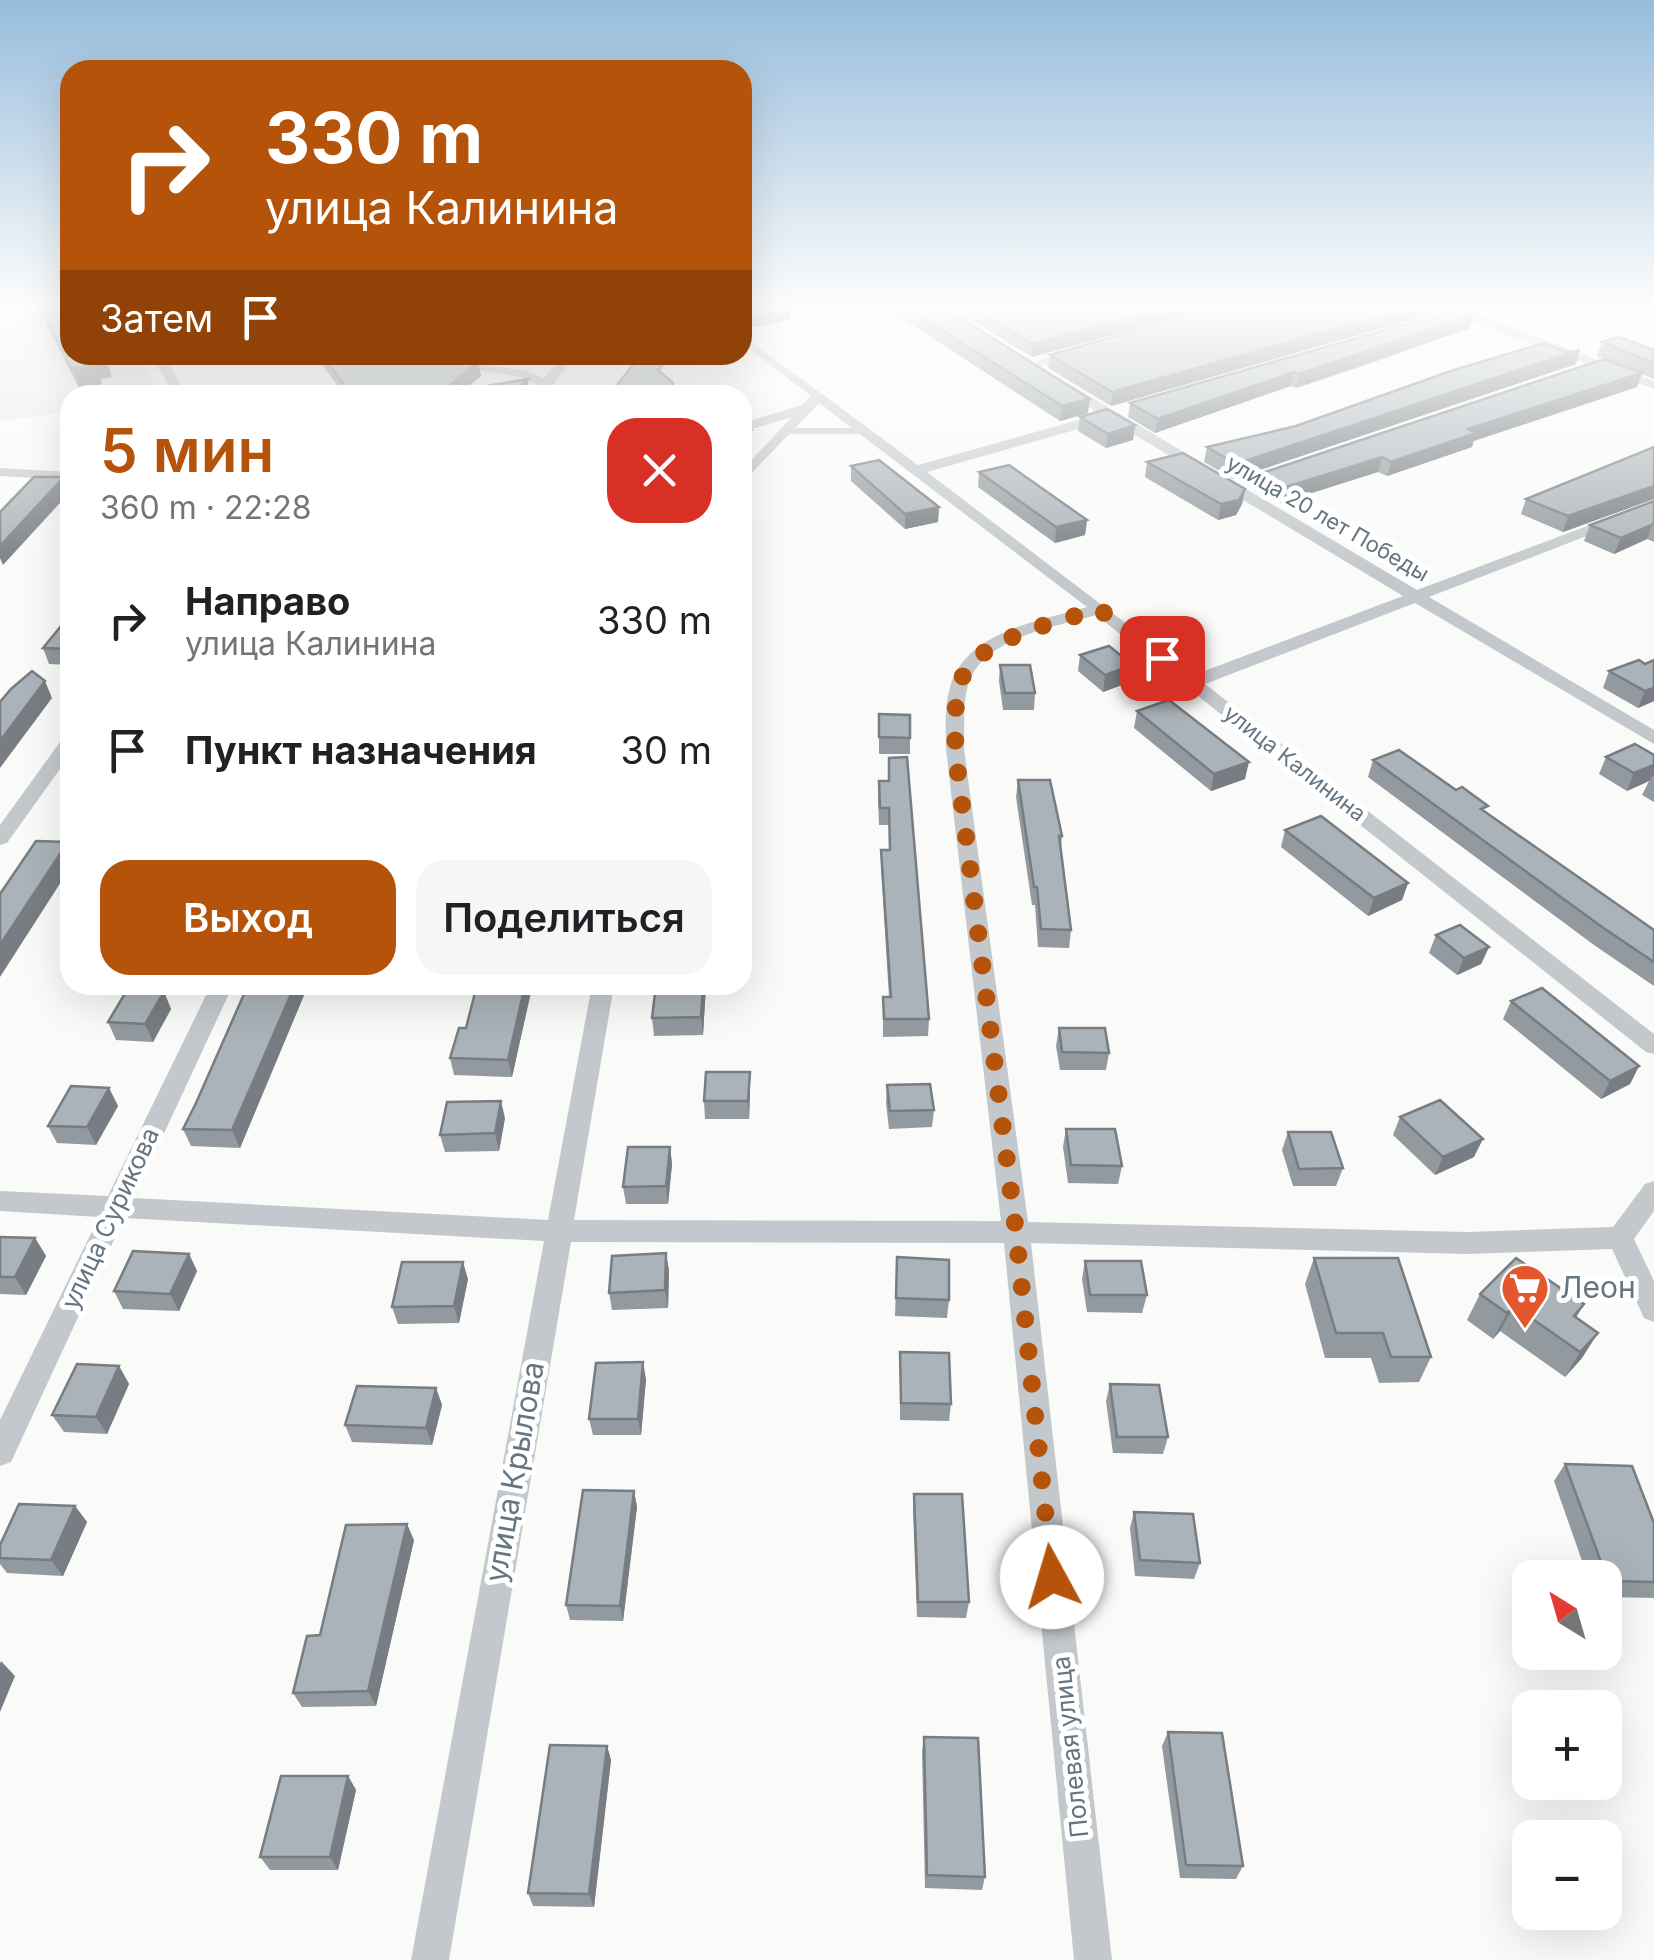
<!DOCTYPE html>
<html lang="ru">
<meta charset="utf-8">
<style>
body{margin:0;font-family:Inter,sans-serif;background:#f6f6f6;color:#202124;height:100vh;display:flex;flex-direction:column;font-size:38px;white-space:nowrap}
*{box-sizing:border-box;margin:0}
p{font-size:32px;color:#757577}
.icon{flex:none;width:55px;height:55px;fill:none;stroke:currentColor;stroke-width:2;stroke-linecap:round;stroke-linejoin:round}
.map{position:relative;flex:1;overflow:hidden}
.panel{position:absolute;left:60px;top:385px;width:692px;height:610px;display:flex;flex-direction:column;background:#fff;border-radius:30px;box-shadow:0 10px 40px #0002}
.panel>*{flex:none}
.guide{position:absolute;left:60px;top:60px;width:692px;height:305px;border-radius:30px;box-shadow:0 10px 40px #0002;background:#b45309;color:#fff;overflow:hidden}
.needle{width:65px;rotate:323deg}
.buttons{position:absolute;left:1512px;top:1560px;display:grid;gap:20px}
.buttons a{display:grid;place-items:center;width:110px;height:110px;border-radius:20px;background:#fff;box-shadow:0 10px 40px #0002;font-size:50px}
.pin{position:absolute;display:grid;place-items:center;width:85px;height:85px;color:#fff;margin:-42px;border-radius:20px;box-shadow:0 5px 15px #0006}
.me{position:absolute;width:110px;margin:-55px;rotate:354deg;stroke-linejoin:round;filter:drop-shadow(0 0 8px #0008)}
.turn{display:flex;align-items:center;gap:35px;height:210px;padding:0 40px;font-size:45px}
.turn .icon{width:130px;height:130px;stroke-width:2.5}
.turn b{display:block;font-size:70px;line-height:85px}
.then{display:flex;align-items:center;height:95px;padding:0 40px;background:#0003;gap:20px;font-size:38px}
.round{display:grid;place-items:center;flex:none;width:105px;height:105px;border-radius:30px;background:#f6f6f6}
.summary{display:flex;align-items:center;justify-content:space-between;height:170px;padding:0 40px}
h1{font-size:60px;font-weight:600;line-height:75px;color:#b45309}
.button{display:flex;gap:20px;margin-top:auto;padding:20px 40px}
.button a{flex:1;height:115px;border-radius:30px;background:#b45309;color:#fff;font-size:40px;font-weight:600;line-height:115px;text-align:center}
.button a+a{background:#f6f6f6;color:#202124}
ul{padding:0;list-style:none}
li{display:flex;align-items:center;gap:30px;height:130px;padding:0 40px}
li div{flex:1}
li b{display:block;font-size:38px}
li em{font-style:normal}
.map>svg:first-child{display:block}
.built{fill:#e8e9e9}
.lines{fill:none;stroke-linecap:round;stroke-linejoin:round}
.service{stroke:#c3c8cc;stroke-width:6}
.minor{fill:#c3c8cc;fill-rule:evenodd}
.wall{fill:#929a9f}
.shaded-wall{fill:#777d82}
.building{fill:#aab3b9;stroke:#777d82;stroke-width:2.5}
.route{stroke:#b45309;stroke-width:18;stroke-dasharray:0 32.4}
.labels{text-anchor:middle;stroke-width:10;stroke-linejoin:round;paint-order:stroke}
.far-street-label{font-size:22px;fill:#657683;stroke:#fff}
.street-label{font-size:25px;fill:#657683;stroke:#fff}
.near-poi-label{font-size:30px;fill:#657683;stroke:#fff;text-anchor:start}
.near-street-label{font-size:30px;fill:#657683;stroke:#fff}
</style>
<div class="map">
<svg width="1654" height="1960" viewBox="0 0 1654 1960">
<rect width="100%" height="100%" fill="#fafaf8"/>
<polygon class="built" points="0,304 70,304 70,355 137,355 160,395 70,395 70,412 0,421"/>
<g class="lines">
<polyline class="service" points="787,431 866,431"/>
<g class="minor">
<polygon points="1003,304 1023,304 957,322 951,318"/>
<polygon points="1479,304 1497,304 1473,313 1654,381 1654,389 1461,317 1437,324 1431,320 1452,309"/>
<path d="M742,335L918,465L1100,414L1058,387L1069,384L1417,590L1654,501V510L1429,597L1654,730V744L1415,603L1205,684L1654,1034V1054L1646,1052L1096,615C1056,627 982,637 968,685C962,706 965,728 964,749L1028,1222L1468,1232L1613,1227L1645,1184L1654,1181V1211L1634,1239L1654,1281V1322L1644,1318L1612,1249L1468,1254L1031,1243L1112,1960H1074L1004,1243L571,1242L449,1960H411L544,1241L124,1218L11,1462L0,1466V1420L99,1217L0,1211V1191L108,1196L211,985H233L134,1198L548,1220L592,985H614L574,1220L1001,1221L946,749C946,728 944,707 950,687C966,631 1040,621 1087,607L819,403L742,483V470L792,417L742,432V423L802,405L811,396L742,344ZM1110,420L1403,596L1194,675L927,472Z"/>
<polygon points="1075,349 1081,353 1079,356 1031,369 1025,365"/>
<polygon points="151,355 208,355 169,364 186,395 174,395"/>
<path d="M559,355H571C568,371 553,379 550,395H538L539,386L521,377L443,365L449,361L524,370L544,378L557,363Z"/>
<polygon points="0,468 70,472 70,480 0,476"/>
<polygon points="70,736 70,755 7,843 0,845 0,825 63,738"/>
</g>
</g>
<g class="wall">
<polygon points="36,304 70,304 105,357 112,377 100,379 102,384 79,388"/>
<polygon points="898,304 938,304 1088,413 1060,421 897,315"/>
<polygon points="945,304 987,304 957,311"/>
<polygon points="1227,304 1032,357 973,321 974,308"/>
<polygon points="1230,304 1434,304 1431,314 1111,406 1048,368 1050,355"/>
<polygon points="1470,328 1360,367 1296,388 1291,386 1155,433 1128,417 1130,403"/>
<polygon points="1602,342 1654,350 1654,379 1642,374 1637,387 1474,441 1472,447 1387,476 1378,472 1280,503 1253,490 1256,475 1620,365 1597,356"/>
<polygon points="315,355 417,355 478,362 481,376 465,389 530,393 528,395 339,395 343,393"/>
<polygon points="426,355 504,355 490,358 491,362"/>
<polygon points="1576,364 1233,479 1204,462 1207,447"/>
<polygon points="1080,417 1135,425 1133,440 1106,448 1078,431"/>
<polygon points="1654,447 1654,499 1563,532 1521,514 1526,499"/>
<polygon points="1147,462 1245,489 1242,504 1236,515 1218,520 1145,477"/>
<polygon points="851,466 939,507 938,522 905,529 851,481"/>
<polygon points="979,472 1087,520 1085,535 1055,543 978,487"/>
<polygon points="1654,501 1654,542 1647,539 1614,554 1584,541 1590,525"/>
<polygon points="70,615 70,665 49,664 43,648"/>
<polygon points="1080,655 1130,682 1103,692 1078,671"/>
<polygon points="1645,664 1654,701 1638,708 1603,688 1609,671"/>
<polygon points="1000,665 1035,693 1034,710 1003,710 999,681"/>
<polygon points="1137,711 1245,779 1211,791 1134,728"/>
<polygon points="879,714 910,738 910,754 879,754"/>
<polygon points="1654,755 1654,802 1642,795 1649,781 1627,791 1599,774 1606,757"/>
<polygon points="889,758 929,1019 928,1036 883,1037 883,997 889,997 881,867 881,850 889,850 889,825 879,825 878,798 879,781 888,781"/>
<polygon points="1373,760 1486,812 1654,930 1654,986 1594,945 1368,777"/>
<polygon points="1018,780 1062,836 1061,848 1071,930 1069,948 1038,947 1035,905 1032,905 1016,797"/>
<polygon points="1285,830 1408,883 1402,900 1368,916 1281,847"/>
<polygon points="1436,935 1489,947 1481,964 1457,975 1429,953"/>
<polygon points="248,985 306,985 307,988 240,1148 191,1146 183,1129 196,1103"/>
<polygon points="477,985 532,985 512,1077 454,1075 450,1058 466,1028"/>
<polygon points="656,985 706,985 703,1035 654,1036 652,1018"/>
<polygon points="164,992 171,1009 153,1042 116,1040 108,1022"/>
<polygon points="1511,1001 1639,1066 1630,1084 1601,1099 1503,1019"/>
<polygon points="1059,1028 1109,1053 1106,1070 1060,1070 1056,1046"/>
<polygon points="887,1085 934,1110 932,1127 889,1129 886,1103"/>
<polygon points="109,1088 118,1106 96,1145 57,1143 48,1126"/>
<polygon points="750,1090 749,1119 705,1119 704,1101"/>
<polygon points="1400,1117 1474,1157 1435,1175 1393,1135"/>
<polygon points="505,1118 499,1151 445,1152 440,1135"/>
<polygon points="1066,1129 1122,1166 1118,1184 1068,1183 1063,1147"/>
<polygon points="1288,1132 1343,1168 1336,1186 1293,1186 1282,1150"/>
<polygon points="670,1147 672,1164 668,1204 626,1204 623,1187"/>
<polygon points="0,1237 35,1238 46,1256 26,1295 0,1294"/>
<polygon points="666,1253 669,1271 668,1308 612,1310 609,1293"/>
<polygon points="189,1254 197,1271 179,1311 123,1309 114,1291"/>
<polygon points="897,1257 949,1300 947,1318 895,1316"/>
<polygon points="1314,1258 1431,1357 1419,1382 1379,1383 1371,1358 1325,1358 1305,1284"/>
<polygon points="1085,1261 1147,1295 1142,1313 1087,1312 1082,1279"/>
<polygon points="468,1279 459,1323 398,1324 392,1307"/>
<polygon points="1480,1294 1584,1304 1576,1318 1582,1358 1565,1377 1500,1331 1493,1339 1467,1320"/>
<polygon points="900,1352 951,1404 949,1421 900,1420"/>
<polygon points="119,1366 129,1384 107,1434 64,1432 52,1415"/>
<polygon points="646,1379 641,1435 593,1435 589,1419"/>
<polygon points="1110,1384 1168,1437 1163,1454 1113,1453 1106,1401"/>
<polygon points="436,1388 442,1405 432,1445 352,1442 345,1425"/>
<polygon points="1565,1464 1654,1523 1654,1598 1605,1597 1605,1578 1588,1578 1554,1481"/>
<polygon points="634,1491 637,1507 623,1621 570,1620 566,1605"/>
<polygon points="914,1494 969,1602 966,1618 917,1617 913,1510"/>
<polygon points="75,1506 87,1522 63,1576 7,1573 0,1564 0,1545"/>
<polygon points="1134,1512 1200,1563 1194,1579 1135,1576 1130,1528"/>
<polygon points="414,1540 376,1706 302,1707 293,1693 320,1635"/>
<polygon points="1168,1732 1243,1866 1236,1879 1180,1878 1162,1746"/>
<polygon points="924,1737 985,1877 982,1890 925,1888 922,1751"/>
<polygon points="607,1746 611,1760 594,1907 533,1906 528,1893"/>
<polygon points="348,1776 356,1790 338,1870 270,1870 260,1857"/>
</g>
<g class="shaded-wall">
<polygon points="957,304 987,304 957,311"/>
<polygon points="1182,304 1227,304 1032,357 1033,344"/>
<polygon points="1424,304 1434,304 1431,314 1111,406 1112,392"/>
<polygon points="791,307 791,320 742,329 742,316"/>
<polygon points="1474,315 1470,328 1296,388 1299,374"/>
<polygon points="1580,350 1576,364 1233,479 1236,464"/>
<polygon points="105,357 112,377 100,379 102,384 79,388 72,369 93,359"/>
<polygon points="478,362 481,376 458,395 439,394"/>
<polygon points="1294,372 1291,386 1155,433 1158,419"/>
<polygon points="1642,373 1637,387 1473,441 1472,447 1387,476 1391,462 1468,429"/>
<polygon points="528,379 530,393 528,395 521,395 520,386"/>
<polygon points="1090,399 1088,413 1060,421 1062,406"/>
<polygon points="1135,425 1133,440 1106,448 1108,434"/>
<polygon points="751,430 751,447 742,450 742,432"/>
<polygon points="1382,457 1378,472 1280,503 1283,488"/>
<polygon points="64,477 70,492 3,565 0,558 0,546"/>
<polygon points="1654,486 1654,499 1563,532 1568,516"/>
<polygon points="1245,489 1242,504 1236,515 1218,520 1221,504"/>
<polygon points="939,507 938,522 905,529 905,514"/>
<polygon points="1087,520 1085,535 1055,543 1056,527"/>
<polygon points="1653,523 1647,539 1614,554 1621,538"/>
<polygon points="748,547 749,562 742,610 742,590"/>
<polygon points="1133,665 1130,682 1103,692 1105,675"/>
<polygon points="45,681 52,698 0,768 0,741"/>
<polygon points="1654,688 1654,701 1638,708 1645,691"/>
<polygon points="1249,762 1245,779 1211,791 1214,774"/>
<polygon points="1654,765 1654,774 1649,781 1627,791 1634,773"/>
<polygon points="68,842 70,846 70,868 0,977 0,945"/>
<polygon points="1408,883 1402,900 1368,916 1374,898"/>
<polygon points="1489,947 1481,964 1457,975 1464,958"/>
<polygon points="295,985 306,985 307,988 240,1148 232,1130"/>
<polygon points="525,985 532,985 532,988 512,1077 508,1060"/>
<polygon points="703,985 706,985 703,1035 701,1017"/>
<polygon points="164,992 171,1009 153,1042 145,1024"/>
<polygon points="1639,1066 1630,1084 1601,1099 1610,1081"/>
<polygon points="750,1072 750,1090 749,1119 748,1101"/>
<polygon points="109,1088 118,1106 96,1145 87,1127"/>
<polygon points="501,1101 505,1118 499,1151 495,1133"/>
<polygon points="1483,1139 1474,1157 1435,1175 1443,1157"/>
<polygon points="670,1147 672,1164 668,1204 666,1186"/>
<polygon points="35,1238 46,1256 26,1295 15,1277"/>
<polygon points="666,1253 669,1271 668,1308 665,1290"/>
<polygon points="189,1254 197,1271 179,1311 170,1294"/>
<polygon points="463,1262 468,1279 459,1323 454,1306"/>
<polygon points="1514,1306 1500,1331 1493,1339 1507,1313"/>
<polygon points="1598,1333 1582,1358 1565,1377 1580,1352"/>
<polygon points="643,1362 646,1379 641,1435 638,1419"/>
<polygon points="119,1366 129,1384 107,1434 96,1417"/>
<polygon points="436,1388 442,1405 432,1445 426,1428"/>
<polygon points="634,1491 637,1507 623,1621 620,1606"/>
<polygon points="75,1506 87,1522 63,1576 51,1560"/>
<polygon points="407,1524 414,1540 376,1706 368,1691"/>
<polygon points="1,1661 15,1676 0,1712 0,1664"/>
<polygon points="607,1746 611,1760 594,1907 589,1894"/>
<polygon points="348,1776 356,1790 338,1870 330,1857"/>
</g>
<g class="building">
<polygon points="39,304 70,304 70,355 104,355 105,357 93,359 96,365 72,369"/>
<polygon points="742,304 786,304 791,307 742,316"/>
<polygon points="900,304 938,304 1090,399 1062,406"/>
<polygon points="991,304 1182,304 1033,344 974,308"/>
<polygon points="1230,304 1424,304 1112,392 1050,355"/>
<polygon points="1458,309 1474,315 1299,374 1294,372 1158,419 1130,403"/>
<polygon points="1619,337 1654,350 1654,363 1602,342"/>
<polygon points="1544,343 1569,353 1580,350 1236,464 1207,447 1296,426 1451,371"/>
<polygon points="322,355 417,355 478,362 439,394 528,379 520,386 527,395 352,395"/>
<polygon points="641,355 646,355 662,366 658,370 673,383 670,395 609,395"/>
<polygon points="1604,359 1642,373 1468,429 1476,433 1391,462 1382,457 1283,488 1256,475"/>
<polygon points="694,390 702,395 670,395"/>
<polygon points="1107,409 1135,425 1108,434 1080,417"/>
<polygon points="742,424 751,430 742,432"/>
<polygon points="1654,447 1654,486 1568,516 1526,499"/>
<polygon points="1183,453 1245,489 1239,500 1221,504 1147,462"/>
<polygon points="879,460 939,507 905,514 851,466"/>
<polygon points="1009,465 1087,520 1056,527 979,472"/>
<polygon points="34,477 64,477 0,546 0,512"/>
<polygon points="1654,501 1654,524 1621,538 1590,525"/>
<polygon points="742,547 748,547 742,590"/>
<polygon points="70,615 70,649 43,648"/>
<polygon points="1109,646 1133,665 1105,675 1080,655"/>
<polygon points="1639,660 1645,664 1654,660 1654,688 1645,691 1609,671"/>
<polygon points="1000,665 1030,665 1035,693 1005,693"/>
<polygon points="32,671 45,681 0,741 0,702 11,689"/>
<polygon points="1169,700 1249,762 1214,774 1137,711"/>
<polygon points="879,714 910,715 910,738 879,737"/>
<polygon points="1635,744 1654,755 1654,765 1634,773 1606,757"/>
<polygon points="1399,750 1456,790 1462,787 1488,806 1481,809 1654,930 1654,962 1602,927 1373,760"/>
<polygon points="907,757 929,1019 884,1019 883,997 891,997 881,850 890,850 889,808 880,808 879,781 889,781 889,758"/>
<polygon points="1018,780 1050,780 1062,836 1059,836 1071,930 1041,929 1037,887 1034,887"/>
<polygon points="1321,816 1408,883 1374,898 1285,830"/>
<polygon points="36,841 68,842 0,945 0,894"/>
<polygon points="1460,925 1489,947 1464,958 1436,935"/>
<polygon points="248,985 295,985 232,1130 183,1129 196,1103"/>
<polygon points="477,985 525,985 508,1060 450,1058 459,1028 466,1028"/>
<polygon points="656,985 703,985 701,1017 652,1018"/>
<polygon points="1542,988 1639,1066 1610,1081 1511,1001"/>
<polygon points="127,990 164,992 145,1024 108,1022"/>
<polygon points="1059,1028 1105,1028 1109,1053 1062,1052"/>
<polygon points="706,1072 750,1072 748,1101 704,1101"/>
<polygon points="930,1084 934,1110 890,1111 887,1085"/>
<polygon points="71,1086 109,1088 87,1127 48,1126"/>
<polygon points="1440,1100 1483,1139 1443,1157 1400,1117"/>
<polygon points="501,1101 495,1133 440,1135 447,1102"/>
<polygon points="1066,1129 1115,1129 1122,1166 1071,1165"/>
<polygon points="1288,1132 1331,1132 1343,1168 1299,1169"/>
<polygon points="628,1147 670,1147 666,1186 623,1187"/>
<polygon points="0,1237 35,1238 15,1277 0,1277"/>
<polygon points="133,1251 189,1254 170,1294 114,1291"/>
<polygon points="666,1253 665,1290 609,1293 612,1256"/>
<polygon points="897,1257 949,1260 949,1300 896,1298"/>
<polygon points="1314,1258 1398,1258 1431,1357 1391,1357 1383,1333 1336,1333"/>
<polygon points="1516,1258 1584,1304 1574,1316 1598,1333 1580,1352 1514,1306 1507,1313 1480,1294"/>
<polygon points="1085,1261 1141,1261 1147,1295 1090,1295"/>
<polygon points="402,1262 463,1262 454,1306 392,1307"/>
<polygon points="900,1352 949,1353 951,1404 901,1403"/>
<polygon points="643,1362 638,1419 589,1419 596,1363"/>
<polygon points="77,1364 119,1366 96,1417 52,1415"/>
<polygon points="1110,1384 1159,1385 1168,1437 1117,1437"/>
<polygon points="357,1386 436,1388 426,1428 345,1425"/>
<polygon points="1565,1464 1632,1466 1654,1523 1654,1582 1608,1581"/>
<polygon points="583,1490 634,1491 620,1606 566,1605"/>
<polygon points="914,1494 962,1494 969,1602 918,1602"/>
<polygon points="19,1504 75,1506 51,1560 0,1558 0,1545"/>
<polygon points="1134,1512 1193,1514 1200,1563 1140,1560"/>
<polygon points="407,1524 368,1691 293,1693 307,1636 320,1635 346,1525"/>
<polygon points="1168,1732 1222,1733 1243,1866 1186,1865"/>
<polygon points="924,1737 978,1738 985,1877 927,1875"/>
<polygon points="550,1745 607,1746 589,1894 528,1893"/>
<polygon points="281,1776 348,1776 330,1857 260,1857"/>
</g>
<linearGradient id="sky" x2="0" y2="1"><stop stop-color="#96bcdc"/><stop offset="0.53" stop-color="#fdfdfc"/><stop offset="1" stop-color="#fdfdfc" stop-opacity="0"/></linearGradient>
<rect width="1654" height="578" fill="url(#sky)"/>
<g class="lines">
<path class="route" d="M1052,1577L1016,1232L955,749C956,727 953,699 962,678C980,637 1059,622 1099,609L1162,658"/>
</g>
<defs>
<g id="supermarket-pin" transform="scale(2.5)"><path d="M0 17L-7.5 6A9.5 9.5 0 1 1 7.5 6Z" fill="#e4572e" stroke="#fff"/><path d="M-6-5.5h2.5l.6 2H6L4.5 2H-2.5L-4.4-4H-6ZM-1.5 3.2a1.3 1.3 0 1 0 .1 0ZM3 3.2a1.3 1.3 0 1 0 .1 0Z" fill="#fff"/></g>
</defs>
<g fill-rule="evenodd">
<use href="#supermarket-pin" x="1525" y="1288"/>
</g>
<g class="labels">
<g class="far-street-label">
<text transform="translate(1328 518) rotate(30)" y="8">улица 20 лет Победы</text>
<text transform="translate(1295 763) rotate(38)" y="8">улица Калинина</text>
</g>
<g class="street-label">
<text transform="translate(110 1218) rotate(-65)" y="9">улица Сурикова</text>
<text transform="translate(1070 1747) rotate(-96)" y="9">Полевая улица</text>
</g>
<g class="near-poi-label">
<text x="1560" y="1298">Леон</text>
</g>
<g class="near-street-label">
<text transform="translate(515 1472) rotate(-80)" y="10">улица Крылова</text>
</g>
</g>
</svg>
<div class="buttons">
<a><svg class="needle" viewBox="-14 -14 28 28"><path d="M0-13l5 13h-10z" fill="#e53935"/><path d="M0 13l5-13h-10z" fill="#757577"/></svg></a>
<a>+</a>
<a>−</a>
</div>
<div class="pin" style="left:1162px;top:658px;background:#d93025"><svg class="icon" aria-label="arrive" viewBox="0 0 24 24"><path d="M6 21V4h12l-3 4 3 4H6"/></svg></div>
<svg class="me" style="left:1052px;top:1577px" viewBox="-20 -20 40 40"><circle r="19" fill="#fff"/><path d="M0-13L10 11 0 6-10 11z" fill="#b45309"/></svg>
<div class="guide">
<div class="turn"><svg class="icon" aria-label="right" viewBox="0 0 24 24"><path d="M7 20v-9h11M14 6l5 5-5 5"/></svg><div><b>330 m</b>улица Калинина</div></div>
<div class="then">Затем<svg class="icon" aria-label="arrive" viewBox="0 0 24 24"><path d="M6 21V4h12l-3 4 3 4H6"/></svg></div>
</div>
<section class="panel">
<div class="summary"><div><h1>5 мин</h1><p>360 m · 22:28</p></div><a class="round" style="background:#d93025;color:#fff"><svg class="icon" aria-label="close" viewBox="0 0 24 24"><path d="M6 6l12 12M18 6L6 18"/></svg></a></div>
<ul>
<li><svg class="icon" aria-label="right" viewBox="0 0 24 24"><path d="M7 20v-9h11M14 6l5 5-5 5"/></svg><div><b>Направо</b><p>улица Калинина</p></div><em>330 m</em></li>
<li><svg class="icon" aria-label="arrive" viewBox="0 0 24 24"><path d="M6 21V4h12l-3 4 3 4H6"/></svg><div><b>Пункт назначения</b></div><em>30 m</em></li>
</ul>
<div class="button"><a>Выход</a><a>Поделиться</a></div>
</section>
</div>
